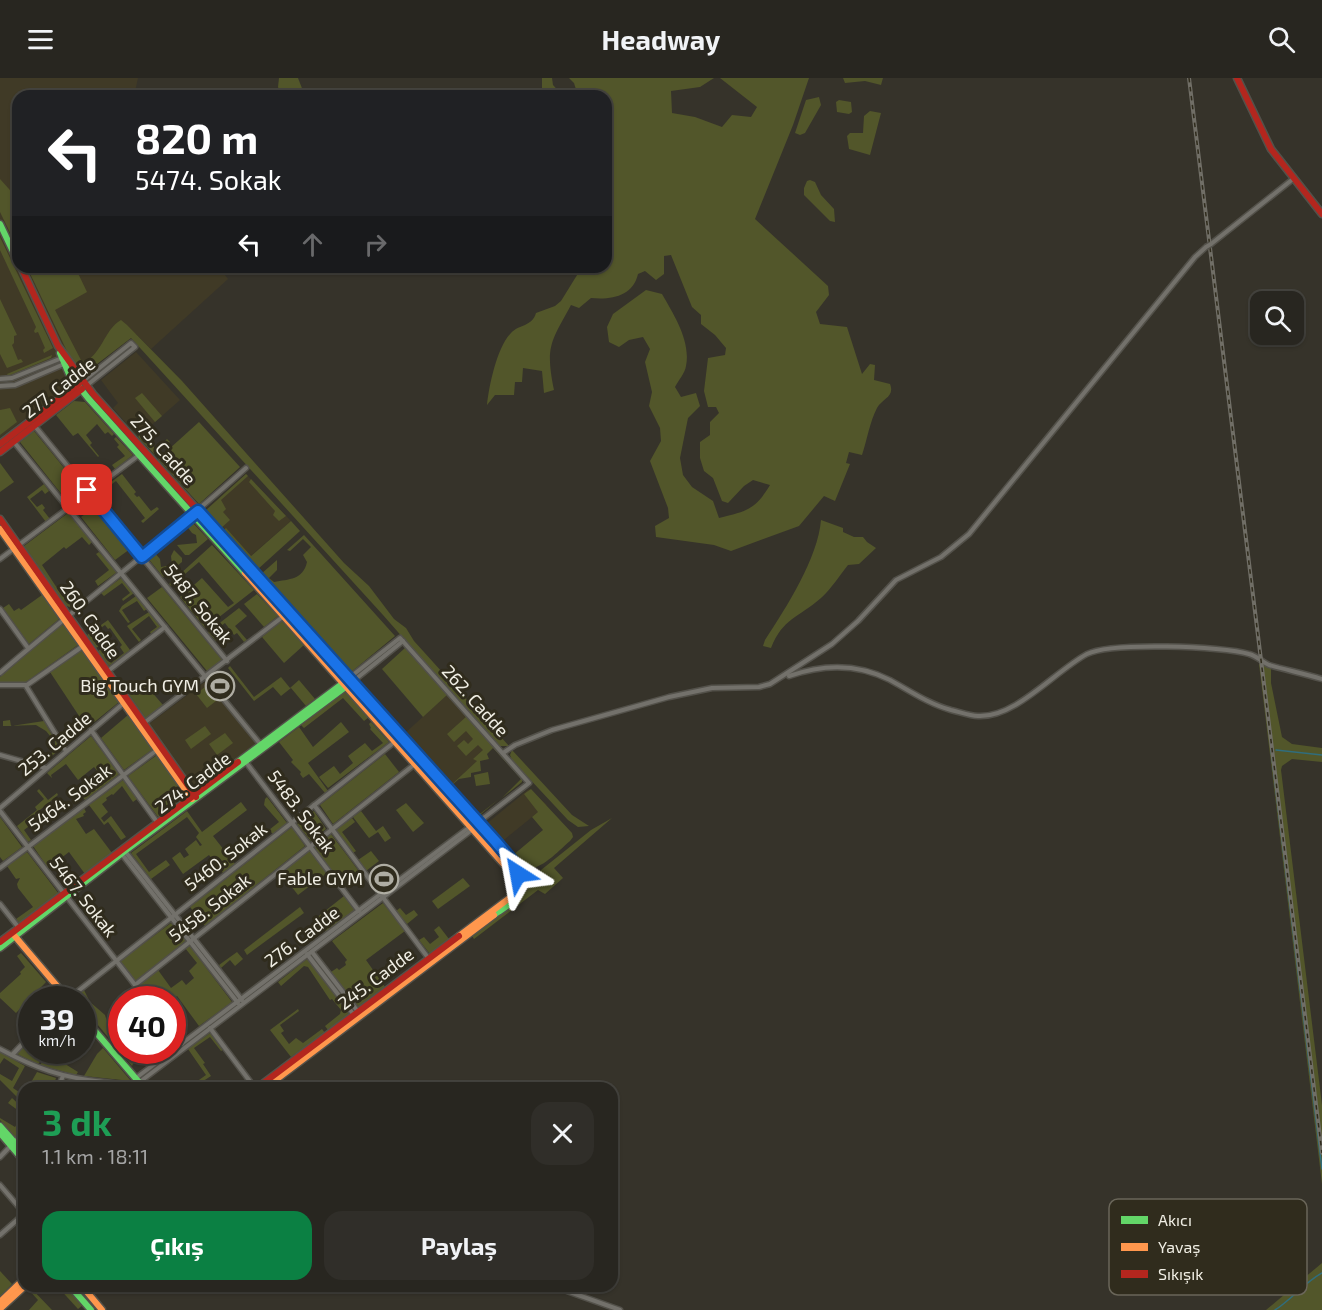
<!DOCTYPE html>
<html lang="tr">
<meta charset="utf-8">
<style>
body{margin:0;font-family:"Exo 2",sans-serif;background:#302e29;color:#f1f3f6;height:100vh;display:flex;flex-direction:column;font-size:22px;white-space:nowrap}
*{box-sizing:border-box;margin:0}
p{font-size:20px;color:#a5a5a5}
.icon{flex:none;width:33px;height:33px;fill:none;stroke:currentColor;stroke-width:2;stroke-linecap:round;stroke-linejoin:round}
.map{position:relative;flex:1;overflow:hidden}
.drawer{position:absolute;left:18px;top:1004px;width:600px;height:210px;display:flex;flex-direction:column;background:#282620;border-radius:18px;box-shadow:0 2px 4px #0004,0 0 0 2px #44433e}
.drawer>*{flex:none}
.guide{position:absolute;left:12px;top:12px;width:600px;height:183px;border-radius:18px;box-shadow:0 2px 4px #0004,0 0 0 2px #44433e;background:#202124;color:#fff;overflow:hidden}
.fabs{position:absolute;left:1250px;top:213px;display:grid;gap:12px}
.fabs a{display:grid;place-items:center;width:54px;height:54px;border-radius:12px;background:#282620;box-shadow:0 2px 4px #0004,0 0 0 2px #44433e;font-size:30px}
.speed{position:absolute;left:18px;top:908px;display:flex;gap:12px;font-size:30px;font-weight:700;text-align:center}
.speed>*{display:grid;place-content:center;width:78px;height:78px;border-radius:50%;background:#282620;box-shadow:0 2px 4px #0004,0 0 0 2px #44433e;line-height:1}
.speed small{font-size:15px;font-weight:400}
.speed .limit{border:9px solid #d22;background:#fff;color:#111}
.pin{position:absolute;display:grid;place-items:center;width:51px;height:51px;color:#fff;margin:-26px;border-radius:12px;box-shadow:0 3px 9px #0006}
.me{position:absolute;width:66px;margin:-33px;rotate:326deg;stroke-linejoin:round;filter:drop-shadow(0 0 4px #0008)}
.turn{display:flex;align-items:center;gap:21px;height:126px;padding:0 24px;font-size:27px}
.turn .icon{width:78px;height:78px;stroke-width:2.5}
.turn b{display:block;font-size:42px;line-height:51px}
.lanes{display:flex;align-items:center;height:57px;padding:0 24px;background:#0003;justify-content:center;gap:30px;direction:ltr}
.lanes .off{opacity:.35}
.round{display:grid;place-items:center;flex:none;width:63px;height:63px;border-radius:18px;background:#302e29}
.summary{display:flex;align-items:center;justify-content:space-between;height:102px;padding:0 24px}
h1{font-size:36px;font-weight:700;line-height:45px;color:#1e9e55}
.button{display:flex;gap:12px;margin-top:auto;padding:12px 24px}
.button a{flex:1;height:69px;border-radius:18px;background:#0b8043;color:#fff;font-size:24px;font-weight:700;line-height:69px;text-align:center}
.button a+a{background:#302e29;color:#f1f3f6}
header{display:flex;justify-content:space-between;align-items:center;height:78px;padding:0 24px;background:#282620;font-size:27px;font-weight:700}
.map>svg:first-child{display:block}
.built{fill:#403a26}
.green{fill:#52562a}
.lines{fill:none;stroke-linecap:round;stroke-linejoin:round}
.stream{stroke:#306d7d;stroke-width:1.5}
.street-casing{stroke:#53514a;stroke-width:7}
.fast-casing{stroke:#53514a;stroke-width:9}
.slow-casing{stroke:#53514a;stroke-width:9}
.jam-casing{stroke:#53514a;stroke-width:9}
.street{stroke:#73716b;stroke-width:4}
.fast{stroke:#63d668;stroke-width:6}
.slow{stroke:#ff974d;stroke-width:6}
.jam{stroke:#b3261e;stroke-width:6}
.rail-casing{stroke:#706e66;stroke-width:4}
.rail{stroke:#302c1d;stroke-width:1.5;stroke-dasharray:4.5;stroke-linecap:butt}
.street-bridge-casing{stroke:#53514a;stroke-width:7;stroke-linecap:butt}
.street-bridge{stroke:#73716b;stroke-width:4}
.route-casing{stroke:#114b97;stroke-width:15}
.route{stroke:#1a73e8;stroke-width:10}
.labels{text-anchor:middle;stroke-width:6;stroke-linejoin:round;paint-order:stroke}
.street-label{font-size:18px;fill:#f0eee4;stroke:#302c1d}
.poi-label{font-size:18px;fill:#f0eee4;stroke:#302c1d;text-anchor:end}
.key{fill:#302c1d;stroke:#6a6659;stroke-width:1.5}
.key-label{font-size:16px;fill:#f0eee4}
</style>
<header><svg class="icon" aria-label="menu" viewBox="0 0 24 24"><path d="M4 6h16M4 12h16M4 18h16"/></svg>Headway<svg class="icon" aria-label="search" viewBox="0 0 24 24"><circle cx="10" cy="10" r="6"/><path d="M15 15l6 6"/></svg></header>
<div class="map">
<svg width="1322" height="1232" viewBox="0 0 1322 1232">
<rect width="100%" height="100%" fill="#36332a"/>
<g class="built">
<polygon points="0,0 138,0 134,18 18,18 18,189 219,189 228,201 151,271 136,256 0,360"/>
<polygon points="136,274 180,322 138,359 113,330 118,325 101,302"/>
<polygon points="246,396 291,443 247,481 205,433"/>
<polygon points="206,603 256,666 195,711 149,646"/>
<polygon points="447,617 494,668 450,708 404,656"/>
<polygon points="529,711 547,727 500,765 485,747"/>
</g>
<g class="green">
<polygon points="279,0 298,0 305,18 282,18 278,9"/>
<polygon points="542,0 552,0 553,7 563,18 550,18 542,10"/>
<path d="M569,0H714L700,9L671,13L672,35L695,39L722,49L732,37L751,39L757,29L720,0H809L793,47L755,141L828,208L829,217L816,234L820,246L847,249L862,296L870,286L875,287L874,302L890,306C895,319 883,320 877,330C870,343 867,362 862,377L849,374L846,385L850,386L835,423L824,418L799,448L731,473L714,467L656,459L655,448L669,440L668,430L650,383L661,363L660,350L649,328L652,314L645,284L650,271L643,259L629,262L619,269L609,264L607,249L613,236L646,212L662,216C674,237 691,263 686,288C685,295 678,303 675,309L681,319L696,315L700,328L688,340L680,380L683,397L692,409L713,423L719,440C747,433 755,432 770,407L753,402L744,408L728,425L722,423L713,400L704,393L700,380V364L710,357V344L719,335L716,329H708L704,313L708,280L725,277L726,270L715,257L701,246V237L692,229L671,177L664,178V196L656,202L645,193L638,196C633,218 612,222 591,220L579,230L571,227C551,264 545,268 554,312L544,315L542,293L523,290L522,304H515L514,317H495L487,327C489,308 497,269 511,255C519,246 532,249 536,235L555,228L561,223L582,189H606V18H578L574,5Z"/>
<polygon points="843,0 883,0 881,7 865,3 845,5"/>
<polygon points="819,19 821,27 805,55 800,57 795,55 806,22"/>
<polygon points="839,22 851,24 852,34 849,36 837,34 836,24"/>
<polygon points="870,33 881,35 870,77 849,71 847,58 850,55 863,55 864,38"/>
<polygon points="0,101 18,121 18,171 0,134"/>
<polygon points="810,102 815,104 821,117 834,131 835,144 830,143 804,117 804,110 807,103"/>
<polygon points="0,159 53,270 44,275 43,272 45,270 38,254 35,255 34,253 36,249 0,172"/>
<path d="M27,189H75L87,214L55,232L82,284C101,280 104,251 121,242L127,247L182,303L344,485L369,508L394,541L406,550L414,563L509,668H498L383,537L131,260L88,293L74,288Z"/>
<polygon points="546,189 573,189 572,192 559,197 548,194"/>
<polygon points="0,221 17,257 14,258 14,265 12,267 18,282 21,281 23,284 7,290 0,276"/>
<polygon points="52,277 51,280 8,298 7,296"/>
<polygon points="142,315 162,338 155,344 135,320"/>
<polygon points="74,323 85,324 114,356 112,358 108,354 105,356 97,346 86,357 92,365 90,367 99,378 98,379 78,355 73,358 56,337"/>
<polygon points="96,323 192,430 190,431 95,325"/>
<polygon points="10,330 17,344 0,357 0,332"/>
<polygon points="199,344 240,389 199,426 158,381"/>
<polygon points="34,353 78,407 63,418 20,364"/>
<polygon points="142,355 156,371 167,361 170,364 155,377 138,359"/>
<polygon points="116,359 133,377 115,391 112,387 125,378 117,369 119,367 114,361"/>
<polygon points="0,385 14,404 0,414"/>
<polygon points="122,396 136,414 134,416 137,419 139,418 151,433 157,429 159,431 143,445 141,443 145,440 116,403 112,406 111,404"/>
<polygon points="246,396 248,398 221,422 226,431 223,434 230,442 220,451 205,433"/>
<polygon points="251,401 286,438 279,443 273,437 275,433 249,404"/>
<polygon points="44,406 49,413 45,416 42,412 30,421 37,429 42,426 45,430 43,432 50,441 46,444 27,419"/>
<polygon points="95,429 130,471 115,482 81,439"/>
<polygon points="68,435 92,464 89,467 82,459 66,471 64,469 42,487 55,507 71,528 70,529 66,528 24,468"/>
<polygon points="199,438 284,532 283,534 198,440"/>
<path d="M821,442L843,450V454L854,459H863L867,464L876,470L859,486L848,487C839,498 832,510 821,520C798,540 783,540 771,570L763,568L765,562C786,530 818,480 821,442Z"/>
<polygon points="191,443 208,461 189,477 185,477 177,467 197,465 196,457 192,455 186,447"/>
<polygon points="291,443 300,453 257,492 223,453 226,450 251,478"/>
<path d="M304,457L395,558L350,595L261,496L277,482V492L269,500L274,504C289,501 303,502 307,484L303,477L311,469L303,461L290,473L287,472Z"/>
<polygon points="212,467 254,512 205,550 180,519 202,500 228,529 234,525 199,484 171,508 169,506"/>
<polygon points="174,472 182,480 182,484 163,499 147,479 154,474 160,481 161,489 172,487 171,478"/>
<polygon points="99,474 117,494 98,508 95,503 109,492 96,476"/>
<polygon points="121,500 134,515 123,523 122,521 130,515 122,505 104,518 101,515"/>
<polygon points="162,509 222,582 207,593 147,520"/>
<polygon points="257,516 278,538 264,549 244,526"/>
<polygon points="42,517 59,541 29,566 3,530 9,526 14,533 19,530 21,532"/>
<polygon points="136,518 147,531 144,533 137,523 122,532 130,544 128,545 119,533 122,528"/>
<polygon points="239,530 247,538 235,548 247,562 244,564 237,555 234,557 225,545 213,554 218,561 216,563 208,554"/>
<polygon points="149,534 161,548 151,556 150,554 157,549 149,538 132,551 141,562 139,564 127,548"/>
<polygon points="108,542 130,572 109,588 98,573 101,571 111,585 124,575 120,569 122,567 110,550 108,551 105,547 91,557 99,568 96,570 87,557"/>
<polygon points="282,543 304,567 284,585 262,559"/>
<polygon points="62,545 78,567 26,604 0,604 0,599"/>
<polygon points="405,570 447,617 423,639 382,591"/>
<polygon points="82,572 119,624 87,650 50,594"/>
<polygon points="1259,586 1271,589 1271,605 1282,659 1292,666 1322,670 1322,684 1292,681 1282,688 1281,692 1322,1027 1322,1106"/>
<polygon points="230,588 254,619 281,599 290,610 299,602 315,621 306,628 291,610 281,618 273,609 254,623 228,590"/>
<polygon points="143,604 163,627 146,641 128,615"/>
<polygon points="205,609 216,623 207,630 196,616"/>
<polygon points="346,613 369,639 364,643 343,620 304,650 301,647"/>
<polygon points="128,637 153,671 124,692 101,660"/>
<polygon points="467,638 522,701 522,704 502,720 521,701 493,670 487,676 489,681 480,683 481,693 471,695 471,699 459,701 452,707 476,735 481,735 499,721 481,736 475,736 450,708 477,683 473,681 483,672 478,667 466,678 457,668 464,662 468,666 473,661 466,653 454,664 447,656"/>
<polygon points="10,642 11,648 44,643 59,669 58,673 47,682 55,670 55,664 46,653 36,647 3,648 3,643"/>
<polygon points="341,644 349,654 308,685 328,713 325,715 309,696 303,700 300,696 301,694 291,684 293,682 279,664 299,649 313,669"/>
<polygon points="371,644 389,664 328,710 319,699 334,688 340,696 353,685 348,678 365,665 372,673 383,665 370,651 371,650 369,646"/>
<polygon points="205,648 211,656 191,671 185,662"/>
<polygon points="225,655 233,665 217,677 209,666"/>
<polygon points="91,658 119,696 85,722 77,711 79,710 82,716 85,717 112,697 110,691 106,690 99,695 94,689 78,702 66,686 51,697 52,700 47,695"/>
<polygon points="404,665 470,740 469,741 402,667"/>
<polygon points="512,672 572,737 589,748 578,749 568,742 512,682 510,677"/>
<polygon points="385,676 399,694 333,746 320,727"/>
<polygon points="157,677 186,718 158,739 128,698"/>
<polygon points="488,694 490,706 476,708 474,697"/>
<polygon points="123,702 137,721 133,724 122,708 113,717 112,716 106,720 107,722 102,726 108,734 101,740 104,744 111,738 126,759 121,762 108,744 104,747 89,727"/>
<polygon points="39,711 48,722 57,715 58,717 29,741 32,746 24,752 31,762 28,764 17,748 37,732 35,729 44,721 37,713"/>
<path d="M531,711L572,755L573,759L570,763C556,775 539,795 520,791L512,778L543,752L532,739L538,734L524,716Z"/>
<polygon points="267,719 287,745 273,756 269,752 279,744 264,727 265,721"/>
<polygon points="241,724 247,732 213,758 235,786 223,795 209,777 183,796 172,780 180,774 184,780 189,777 185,771 196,762 200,768 202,767 196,759 199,755 187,739 136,776 149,794 166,782 170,787 151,801 131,775 187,733 202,754"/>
<polygon points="406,725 424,745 413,754 396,732"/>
<polygon points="84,730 86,734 83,736 84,738 76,741 86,756 94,751 112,775 85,796 69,774 48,790 33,768"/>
<polygon points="314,733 326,751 311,763 297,746"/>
<polygon points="361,733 376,753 383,748 391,760 385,764 378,754 369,760 353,739"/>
<polygon points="0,739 22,769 3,783 0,779"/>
<polygon points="352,740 355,744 342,754 356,773 353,775 336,752"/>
<polygon points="612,740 554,790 563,800 545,816 538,812 474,861 472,858 517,824 521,817 527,812 541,792 591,752"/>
<polygon points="292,749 305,768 205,848 190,829"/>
<polygon points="331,756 361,796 344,809 314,769"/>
<polygon points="310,772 327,795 298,817 281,795"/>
<polygon points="371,773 379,783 366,793 358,782"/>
<polygon points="27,774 59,816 20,846 16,841 33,829 18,810 17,806 20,800 16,801 7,788"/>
<polygon points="463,800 470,808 438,831 432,823"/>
<polygon points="344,818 355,832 326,854 315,841"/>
<polygon points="383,825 405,853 366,882 385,909 359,929 331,894 337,890 339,892 346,887 345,884 347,882 332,863"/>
<polygon points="300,829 304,835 247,877 244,872"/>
<polygon points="400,830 406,837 414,832 418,837 407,846 396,833"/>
<polygon points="171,845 186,863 135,903 120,883"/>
<polygon points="439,848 449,861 430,876 419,862 424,859 430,866 439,859 434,852"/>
<polygon points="189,867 232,924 199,948 177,918 173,921 150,921 139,907 158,892 171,910 182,902 186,907 194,900 189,893 197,885 185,870"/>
<polygon points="237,874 243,881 235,888 230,882 221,890 219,887"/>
<polygon points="21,875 46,904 16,935 0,920 0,915 21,896 20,894 25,889 17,878"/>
<polygon points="307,881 349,936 328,952 325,948 340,936 341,932 332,921 330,922 308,889 304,888 281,908 278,904"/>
<polygon points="84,912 90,924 105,937 111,956 121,965 122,972 127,972 134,984 132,988 83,929 82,921 74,920"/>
<polygon points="298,931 299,933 280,947 284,953 281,955 289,966 296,960 303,965 322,951 325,955 291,979 270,952"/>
<polygon points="210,955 223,972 221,973 210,959 194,970 205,985 203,986 211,998 194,1009 189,1009 206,997 188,971"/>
<polygon points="31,961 31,968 29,971 40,984 38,986 17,976"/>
<polygon points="103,970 131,1003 84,998 97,976"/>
<polygon points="0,974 25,988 13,1010 22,1016 20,1020 24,1024 24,1026 0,1002 0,996 12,1003 19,990 4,980 0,986"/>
<polygon points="49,976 78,994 76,997 40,987"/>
<polygon points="37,994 56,1000 53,1009 32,1009 29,1008"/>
<polygon points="67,1002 73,1003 124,1009 91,1009 85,1007 81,1009 62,1009"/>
<polygon points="12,1020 24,1031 24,1047 15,1059 0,1042 0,1040 15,1049 23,1036 8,1025"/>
<polygon points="1322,1185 1322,1232 1266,1232"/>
<polygon points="0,1193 12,1206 0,1219"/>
<polygon points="57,1208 65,1208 83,1227 78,1231"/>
<polygon points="30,1209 52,1232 29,1232 38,1222 28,1211"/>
</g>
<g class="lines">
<g class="stream">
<polyline points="1271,672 1322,1091"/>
<polyline points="1276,672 1322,677"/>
<path d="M1275,1232C1292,1221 1304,1205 1322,1195"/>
</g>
<g class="street-casing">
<g id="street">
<polyline points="1211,166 1293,101"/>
<polyline points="0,301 12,300 62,280"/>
<polyline points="83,303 131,265 135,269 86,308"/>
<polyline points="0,308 15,307 64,286"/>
<polyline points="34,347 227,583"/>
<polyline points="14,364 261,667"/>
<polyline points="0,481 139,377"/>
<polyline points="0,531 28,570"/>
<polyline points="108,593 165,549"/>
<path d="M0,595C81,525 166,462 246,390"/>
<path d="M789,598C823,586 857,585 890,602C910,613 929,626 951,632C960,634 969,638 978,638C1016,640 1055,593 1087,576C1110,564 1223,568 1249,576C1257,578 1262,584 1269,587C1287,592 1305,596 1322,601"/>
<polyline points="352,604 403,563"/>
<polyline points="0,607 27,607 83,568"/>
<polyline points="26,608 66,673"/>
<polyline points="144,645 289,534"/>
<polyline points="91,652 157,744"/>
<polyline points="503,675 515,667 552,652 669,619 712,610 759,609 770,606 832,566 858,543 896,502 941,479 969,456 1195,179 1206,169"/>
<polyline points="0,677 46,690"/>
<polyline points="245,683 359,833"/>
<polyline points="314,727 429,881"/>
<polyline points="0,730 125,624"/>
<polyline points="0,733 146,921"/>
<polyline points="124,772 242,922"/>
<polyline points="121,775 238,925"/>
<polyline points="0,790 157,672"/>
<polyline points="0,826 19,850"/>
<polyline points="312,874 359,935"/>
<polyline points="307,876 354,937"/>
<polyline points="135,907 415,686"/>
<polyline points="68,921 397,662"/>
<polyline points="210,950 255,1010"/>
<polyline points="172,954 182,966"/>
<path d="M0,971C35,990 63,1000 104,1004C114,1005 126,1008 137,1006L481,745"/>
<polyline points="12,977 32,956"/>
<polyline points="136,1000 475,745 485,739 529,705 400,560 349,600"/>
<polyline points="58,1010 63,998"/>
<polyline points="0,1079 24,1054"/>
<polyline points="0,1107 24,1135"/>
<polyline points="0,1157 24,1136"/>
<polyline points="553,1208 620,1232"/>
</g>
</g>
<g class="fast-casing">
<g id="fast">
<polyline points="0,146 18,184"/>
<polyline points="60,275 69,296 88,320 245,495"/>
<path d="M265,507L509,780C516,790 524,810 514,822C509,828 500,832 494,837"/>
<polyline points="238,684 346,603"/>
<polyline points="0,870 125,773 348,607"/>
<polyline points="82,938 144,1010"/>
<polyline points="0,1048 24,1075"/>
<polyline points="0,1055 24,1083"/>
<polyline points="70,1208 91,1232"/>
</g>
</g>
<g class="slow-casing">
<g id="slow">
<polyline points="0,451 192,721"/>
<polyline points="245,495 514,798 511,819 459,858"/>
<polyline points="13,856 68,921"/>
<polyline points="265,1010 494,837"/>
<polyline points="82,1208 102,1232"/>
<polyline points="0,1224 24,1201"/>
<polyline points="0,1231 25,1208"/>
</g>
</g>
<g class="jam-casing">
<g id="jam">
<polyline points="1237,0 1271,71 1322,136"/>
<polyline points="21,189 58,268 93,316 265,507"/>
<polyline points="0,366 79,306"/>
<polyline points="0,374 82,311"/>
<polyline points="0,441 196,719"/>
<polyline points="0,864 238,684"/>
<polyline points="257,1010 459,858"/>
</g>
</g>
<use href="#street" class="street"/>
<use href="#fast" class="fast"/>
<use href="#slow" class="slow"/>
<use href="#jam" class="jam"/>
<g class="rail-casing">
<polyline id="rail" points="1189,0 1322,1075"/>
</g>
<use href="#rail" class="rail"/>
<g class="street-bridge-casing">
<polyline id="street-bridge" points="1206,169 1211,166"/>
</g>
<use href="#street-bridge" class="street-bridge"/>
</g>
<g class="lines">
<g class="route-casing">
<polyline id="route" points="87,412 142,479 198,433 496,764 512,783 518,796"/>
</g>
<use href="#route" class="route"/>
</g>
<defs>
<g id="stadium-ring" transform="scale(1.5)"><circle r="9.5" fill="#302c1d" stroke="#afada3" stroke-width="1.5"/><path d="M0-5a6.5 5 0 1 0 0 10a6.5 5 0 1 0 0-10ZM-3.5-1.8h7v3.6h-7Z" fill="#afada3"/></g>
</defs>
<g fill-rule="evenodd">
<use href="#stadium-ring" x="220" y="608"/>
<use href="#stadium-ring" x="384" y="801"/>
</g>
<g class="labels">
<g class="street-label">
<text transform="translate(59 310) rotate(-38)" y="6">277. Cadde</text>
<text transform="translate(163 372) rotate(48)" y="6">275. Cadde</text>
<text transform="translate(198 526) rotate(51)" y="6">5487. Sokak</text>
<text transform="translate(90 542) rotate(55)" y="6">260. Cadde</text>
<text transform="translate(475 623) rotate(48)" y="6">262. Cadde</text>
<text transform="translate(55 666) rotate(-40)" y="6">253. Cadde</text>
<text transform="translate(193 705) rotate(-37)" y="6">274. Cadde</text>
<text transform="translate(70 720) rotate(-37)" y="6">5464. Sokak</text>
<text transform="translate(301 734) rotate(53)" y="6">5483. Sokak</text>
<text transform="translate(226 779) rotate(-38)" y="6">5460. Sokak</text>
<text transform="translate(83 819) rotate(52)" y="6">5467. Sokak</text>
<text transform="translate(210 830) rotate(-38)" y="6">5458. Sokak</text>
<text transform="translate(302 859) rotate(-37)" y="6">276. Cadde</text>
<text transform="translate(376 901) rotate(-37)" y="6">245. Cadde</text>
</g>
<g class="poi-label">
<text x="199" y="614">Big Touch GYM</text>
<text x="363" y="807">Fable GYM</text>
</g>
</g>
<rect x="1109" y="1121" width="198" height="96" rx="9" class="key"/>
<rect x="1121" y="1138" width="27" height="8" fill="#63d668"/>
<rect x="1121" y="1165" width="27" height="8" fill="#ff974d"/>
<rect x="1121" y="1192" width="27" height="8" fill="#b3261e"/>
<g class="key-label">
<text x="1158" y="1148">Akıcı</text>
<text x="1158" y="1175">Yavaş</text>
<text x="1158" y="1202">Sıkışık</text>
</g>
</svg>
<div class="fabs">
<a><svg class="icon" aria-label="search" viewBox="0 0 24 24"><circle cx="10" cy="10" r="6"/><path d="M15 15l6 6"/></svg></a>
</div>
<div class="speed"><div>39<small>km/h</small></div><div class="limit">40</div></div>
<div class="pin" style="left:87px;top:412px;background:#d93025"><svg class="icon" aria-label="arrive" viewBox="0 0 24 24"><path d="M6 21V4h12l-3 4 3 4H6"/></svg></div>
<svg class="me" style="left:518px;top:796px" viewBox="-20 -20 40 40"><path d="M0-17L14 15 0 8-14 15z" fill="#1a73e8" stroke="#fff" stroke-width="4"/></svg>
<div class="guide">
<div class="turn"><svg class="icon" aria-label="left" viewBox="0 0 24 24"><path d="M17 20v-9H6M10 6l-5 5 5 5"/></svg><div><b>820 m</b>5474. Sokak</div></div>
<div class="lanes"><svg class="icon" aria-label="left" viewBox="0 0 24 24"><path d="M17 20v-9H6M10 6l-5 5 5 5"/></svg><svg class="icon off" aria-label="ahead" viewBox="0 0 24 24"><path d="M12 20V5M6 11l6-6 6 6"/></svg><svg class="icon off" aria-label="right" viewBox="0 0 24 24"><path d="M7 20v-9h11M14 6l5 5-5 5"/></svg></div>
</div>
<section class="drawer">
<div class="summary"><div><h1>3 dk</h1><p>1.1 km · 18:11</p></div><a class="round"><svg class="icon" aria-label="close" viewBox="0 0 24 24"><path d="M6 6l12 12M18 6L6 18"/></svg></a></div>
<div class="button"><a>Çıkış</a><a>Paylaş</a></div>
</section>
</div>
